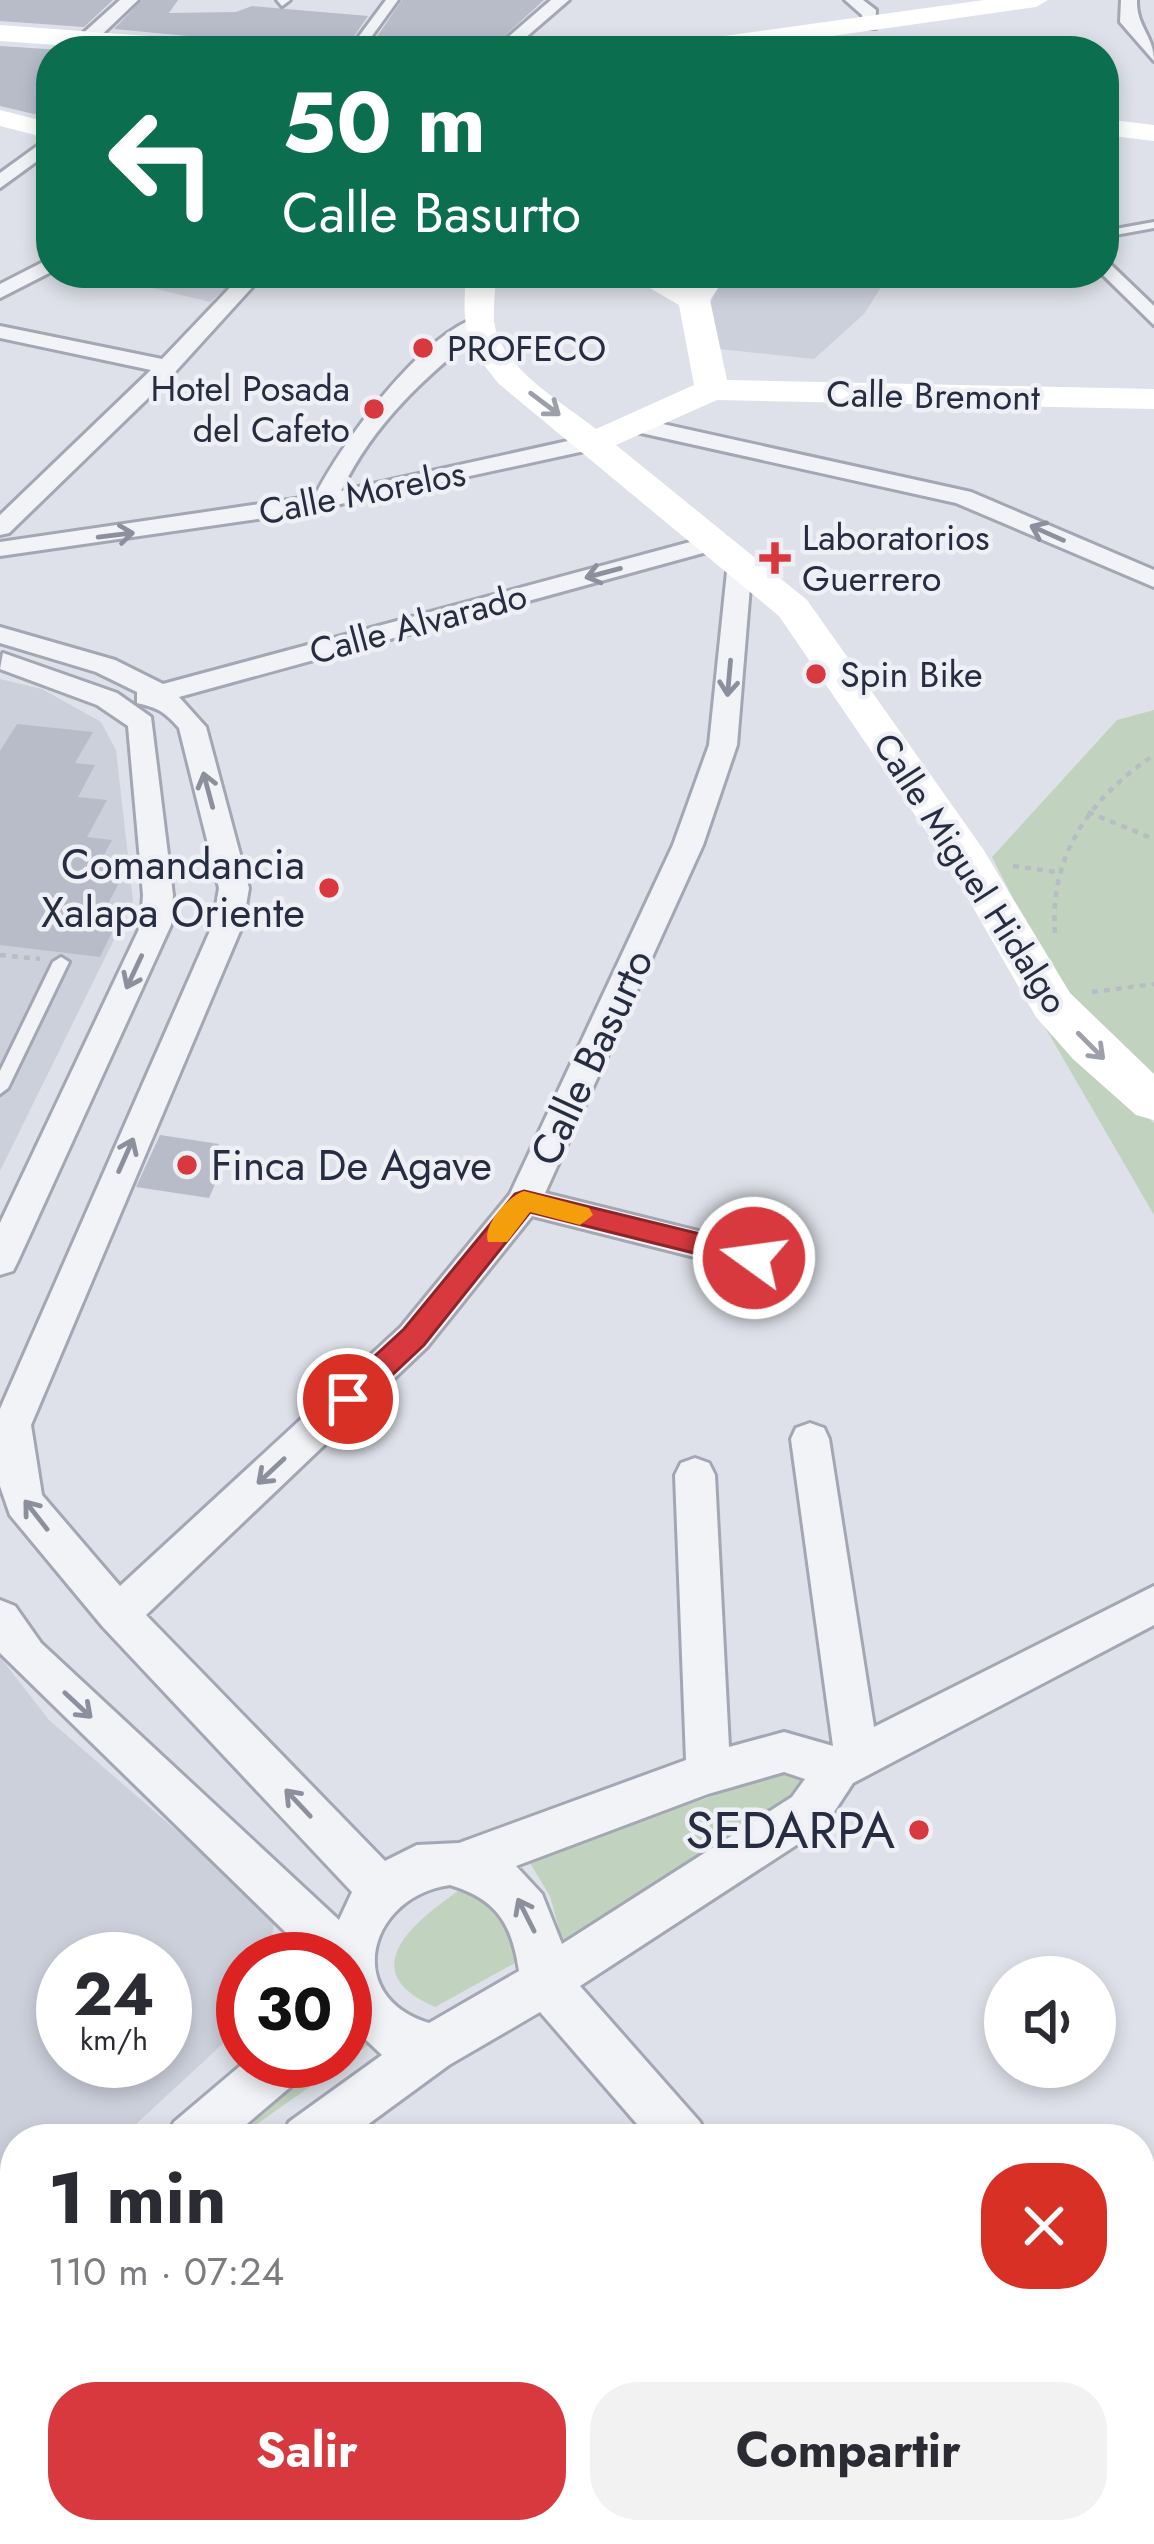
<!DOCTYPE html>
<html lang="es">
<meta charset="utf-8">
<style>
body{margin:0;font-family:Jost,sans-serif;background:#f2f2f3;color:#2b2b33;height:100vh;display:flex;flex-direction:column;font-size:45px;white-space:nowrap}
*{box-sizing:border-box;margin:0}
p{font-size:39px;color:#7c7c81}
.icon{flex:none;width:66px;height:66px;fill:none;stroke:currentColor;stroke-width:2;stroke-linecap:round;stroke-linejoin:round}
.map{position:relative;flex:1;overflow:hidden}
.panel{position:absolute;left:0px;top:2124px;width:1155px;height:420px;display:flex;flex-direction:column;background:#fff;border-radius:48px 48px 0 0;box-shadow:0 6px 18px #0003}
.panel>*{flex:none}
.banner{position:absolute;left:36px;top:36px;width:1083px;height:252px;border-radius:48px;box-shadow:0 6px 18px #0003;background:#0b6e4f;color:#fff;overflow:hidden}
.fabs{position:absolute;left:984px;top:1956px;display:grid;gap:24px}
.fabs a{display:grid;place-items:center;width:132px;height:132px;border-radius:50%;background:#fff;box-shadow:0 6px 18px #0003;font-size:60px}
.speed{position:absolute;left:36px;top:1932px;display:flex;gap:24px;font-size:60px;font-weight:700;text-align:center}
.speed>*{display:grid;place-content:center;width:156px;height:156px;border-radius:50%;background:#fff;box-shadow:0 6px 18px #0003;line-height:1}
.speed small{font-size:30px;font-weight:400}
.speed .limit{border:18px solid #d22;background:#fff;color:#111}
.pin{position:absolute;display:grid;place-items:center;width:102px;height:102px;color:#fff;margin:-51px;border:6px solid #fff;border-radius:50%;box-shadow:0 3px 12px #0007}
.me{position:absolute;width:132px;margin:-66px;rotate:284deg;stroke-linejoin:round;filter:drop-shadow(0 0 9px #0008)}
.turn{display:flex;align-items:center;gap:42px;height:252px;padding:0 48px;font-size:54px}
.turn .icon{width:156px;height:156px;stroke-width:2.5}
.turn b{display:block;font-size:84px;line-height:102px}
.round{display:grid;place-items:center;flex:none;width:126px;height:126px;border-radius:48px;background:#f2f2f3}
.head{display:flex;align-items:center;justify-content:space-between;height:204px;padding:0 48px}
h1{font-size:72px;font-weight:700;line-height:90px}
.action{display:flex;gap:24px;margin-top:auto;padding:24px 48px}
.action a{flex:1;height:138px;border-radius:48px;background:#d8393e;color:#fff;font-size:48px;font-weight:700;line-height:138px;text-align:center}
.action a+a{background:#f2f2f3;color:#2b2b33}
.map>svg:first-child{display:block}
.built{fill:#ccd0db;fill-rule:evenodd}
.green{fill:#c1d3bf}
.building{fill:#b8bcc9}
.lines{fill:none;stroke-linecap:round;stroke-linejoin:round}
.service-casing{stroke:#a3a7b3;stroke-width:6}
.pedestrian-casing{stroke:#a3a7b3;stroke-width:6}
.minor-casing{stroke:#a3a7b3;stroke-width:6}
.path-far1{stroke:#b8bcc4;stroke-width:4.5;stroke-dasharray:6 6;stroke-linecap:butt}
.path{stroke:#b8bcc4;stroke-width:8;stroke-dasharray:12 12;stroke-linecap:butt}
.service{fill:#f1f3f7;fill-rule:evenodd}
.pedestrian{fill:#f1f3f7;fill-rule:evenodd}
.minor{fill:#f1f3f7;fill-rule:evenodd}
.secondary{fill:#fff;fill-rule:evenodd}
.oneway{stroke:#9da0aa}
.oneway2{stroke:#8c909c}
.route{fill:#d8393e;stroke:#8c2528;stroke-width:3}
.slow{fill:#f59e0b}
.poi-dot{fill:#d8393e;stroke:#eef0f6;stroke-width:4.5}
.labels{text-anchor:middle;stroke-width:9;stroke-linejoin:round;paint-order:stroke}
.far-poi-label{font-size:36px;fill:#262d41;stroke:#eef0f6;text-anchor:start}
.far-street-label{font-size:36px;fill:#262d41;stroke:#eef0f6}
.poi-label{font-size:42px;fill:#262d41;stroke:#eef0f6;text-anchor:end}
.street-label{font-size:42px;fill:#262d41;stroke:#eef0f6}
.near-poi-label{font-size:51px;fill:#262d41;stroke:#eef0f6;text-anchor:end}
</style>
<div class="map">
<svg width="1154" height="2544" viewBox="0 0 1154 2544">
<rect width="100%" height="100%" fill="#dee1e9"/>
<g class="built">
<polygon points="91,273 244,273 210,302"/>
<polygon points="726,273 890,273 864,314 814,359 710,348 709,305"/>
<polygon points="0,679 42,689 101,722 116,750 133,901 0,1171"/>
<path d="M0,1657L49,1720L275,1916L269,1959H243V2025L120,2139H15V2237L0,2251ZM63,1959H165V2061H63Z"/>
</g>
<g class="green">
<polygon points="1154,710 1154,1085 1067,1005 992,857 1117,720"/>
<polygon points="1042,1022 1154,1123 1154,1215"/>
<polygon points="804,1766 820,1780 565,1951 550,1896 527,1858"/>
<path d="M462,1888L501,1900L519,1934L517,1962L435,2007C350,1970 417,1920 462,1888Z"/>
<polygon points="345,2016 370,2044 236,2139 230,2139 292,2061 345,2061"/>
</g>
<g class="building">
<polygon points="0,0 113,0 84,27 0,21"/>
<polygon points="142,0 178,0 169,13 236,12 252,6 368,16 344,51 114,29"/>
<polygon points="402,0 544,0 488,51 367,51"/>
<polygon points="0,46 77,51 51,51 51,118 0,106"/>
<polygon points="17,724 93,732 75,763 95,765 78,797 107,800 87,837 112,840 98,866 126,869 107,906 124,908 100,957 0,945 0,751"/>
<polygon points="160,1135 219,1144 217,1150 229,1152 209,1198 136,1187"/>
</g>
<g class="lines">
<g class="service-casing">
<g id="service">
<polygon points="1154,222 1154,228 1104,237 1104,231"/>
<polygon points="61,957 69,962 8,1088 0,1094 0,1071 53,962"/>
</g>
</g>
<g class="pedestrian-casing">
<g id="pedestrian">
<polygon points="277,0 290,0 282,6"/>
<polygon points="386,0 398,0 361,51 348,51"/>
</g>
</g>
<g class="minor-casing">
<g id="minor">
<polygon points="120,0 138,0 92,44 80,44 80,36"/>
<polygon points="551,0 569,0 510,51 492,51"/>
<polygon points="845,0 863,0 876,10 875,28 863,28 862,15"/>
<path d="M1121,0H1137C1136,26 1154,36 1154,61L1120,22Z"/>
<polygon points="51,136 51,151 0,188 0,173"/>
<polygon points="51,258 51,272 0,298 0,284"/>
<polygon points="1104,258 1154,306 1154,325 1101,273"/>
<polygon points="244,273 265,273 175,372 9,533 0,535 0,515 151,370 0,338 0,326 162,359"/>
<path d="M478,317L489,323L486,328C427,375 374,422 341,491L595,435L603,437V447L299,513L0,556V542L315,496C342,442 420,336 478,317Z"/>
<polygon points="640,419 971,492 1154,570 1154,587 956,503 632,431 629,426"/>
<path d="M716,535L725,537V547L179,697L206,727L249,888L243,924L31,1425L42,1495L120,1586L401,1327L510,1194L673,845L709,745L728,562L740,555L752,562L737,745L703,845L545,1193L767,1248L772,1258L767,1268L754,1272L532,1216L427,1347L146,1615L385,1861L417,1845L459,1843L686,1760L675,1475L681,1463L695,1458L709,1463L715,1475L729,1747L784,1732L833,1746L791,1439L796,1428L810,1423L824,1428L829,1439L874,1727L1154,1586V1625L853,1783L824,1827L580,1986L700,2122L708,2139H650L540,2012L449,2065L348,2139H281L289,2122L382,2055L345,2020V1959H313L0,1653V1600L15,1606L41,1643L339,1920L352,1892L103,1627L10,1515L0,1486V1409L213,924L219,888L179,728C164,711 158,708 137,703V692L96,672L0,643V627L115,660L163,684ZM784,1772L805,1779L792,1797L562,1944L542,1894L516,1866L708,1794ZM450,1885C497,1899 512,1924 519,1971L429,2023C341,1996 369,1896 450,1885Z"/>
<polygon points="3,653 117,693 151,717 173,895 171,925 18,1261 13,1271 0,1275 0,1223 141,925 143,895 128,726 97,705 0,669"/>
<polygon points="246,2061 308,2061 301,2078 229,2139 166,2139 174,2122"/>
<polygon points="15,2269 15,2329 0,2335 0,2275"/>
<polygon points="15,2350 15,2411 0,2418 0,2357"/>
<polygon points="1000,2529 1063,2529 1069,2544 1006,2544"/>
</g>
</g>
<g class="path-far1">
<polyline points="1088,812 1154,839"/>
<polyline points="1013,866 1057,872"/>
<path d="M1055,933C1049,855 1091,797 1154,755"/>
<polyline points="0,955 40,959"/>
<polyline points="1092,992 1154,984"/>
</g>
<polyline class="path" points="341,2529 350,2544"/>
<use href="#service" class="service"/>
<use href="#pedestrian" class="pedestrian"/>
<use href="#minor" class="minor"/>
<g class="secondary">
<polygon points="984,0 1048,0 1036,7 727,51 660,51 673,43"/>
<polygon points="0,25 242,43 255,51 140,51 0,41"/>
<polygon points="0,110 51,123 51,139 0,126"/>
<polygon points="1104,119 1154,125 1154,141 1104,135"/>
<path d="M466,273H496C496,288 493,305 494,321C499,367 562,402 596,429L694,385L679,305L624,273H663L689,285L698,273H728L710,300L727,380L1154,389V409L717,400L616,445L807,600L983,849L1070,993L1154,1074V1120L1136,1115L1073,1059L1036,1017L947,862L779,616L499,384C464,341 462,328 466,273Z"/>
</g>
</g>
<defs><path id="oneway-shaft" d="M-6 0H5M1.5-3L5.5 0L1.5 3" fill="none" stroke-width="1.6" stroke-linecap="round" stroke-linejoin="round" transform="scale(3)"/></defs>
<g class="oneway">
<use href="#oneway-shaft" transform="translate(545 404) rotate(37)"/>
<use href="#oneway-shaft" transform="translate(1091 1046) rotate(45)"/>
</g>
<g class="oneway2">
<use href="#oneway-shaft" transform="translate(1047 533) rotate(-156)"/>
<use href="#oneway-shaft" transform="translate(116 535) rotate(-7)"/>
<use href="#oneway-shaft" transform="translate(603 573) rotate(165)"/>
<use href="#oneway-shaft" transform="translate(729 678) rotate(95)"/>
<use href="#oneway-shaft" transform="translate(208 790) rotate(-105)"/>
<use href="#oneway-shaft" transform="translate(134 972) rotate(115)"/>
<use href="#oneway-shaft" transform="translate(126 1155) rotate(-66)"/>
<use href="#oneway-shaft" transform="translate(271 1471) rotate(137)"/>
<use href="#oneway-shaft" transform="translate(36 1515) rotate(-128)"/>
<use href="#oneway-shaft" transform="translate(78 1705) rotate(43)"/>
<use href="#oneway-shaft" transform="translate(298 1803) rotate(-133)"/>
<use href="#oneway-shaft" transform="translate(526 1915) rotate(-117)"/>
</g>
<polygon class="route" points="524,1191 754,1247 767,1258 754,1268 530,1212 424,1345 358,1407 338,1407 334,1399 338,1390 404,1329 515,1194"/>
<path class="slow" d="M524,1191L589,1208L593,1215L580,1225L530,1212L507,1242H488C482,1226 508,1196 524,1191Z"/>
<g class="poi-dot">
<circle cx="423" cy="348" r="12"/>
<circle cx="374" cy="409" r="12"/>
<path d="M769 540h12v12h12v12h-12v12h-12v-12h-12v-12h12z"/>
<circle cx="816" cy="674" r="12"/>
<circle cx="329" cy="888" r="12"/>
<circle cx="187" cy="1165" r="12"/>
<circle cx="919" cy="1830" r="12"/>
</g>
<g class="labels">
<g class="far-poi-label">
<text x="447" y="361">PROFECO</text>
<text x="350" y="401" text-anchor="end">Hotel Posada<tspan x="350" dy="41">del Cafeto</tspan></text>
<text x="802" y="550">Laboratorios<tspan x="802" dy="41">Guerrero</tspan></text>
<text x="840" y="687">Spin Bike</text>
</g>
<g class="far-street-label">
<text transform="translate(933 395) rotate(1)" y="13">Calle Bremont</text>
<text transform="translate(362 492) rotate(-11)" y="13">Calle Morelos</text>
<text transform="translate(418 623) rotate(-15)" y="13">Calle Alvarado</text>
<text transform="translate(971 873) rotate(57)" y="13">Calle Miguel Hidalgo</text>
</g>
<g class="poi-label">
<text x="305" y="879">Comandancia<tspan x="305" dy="48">Xalapa Oriente</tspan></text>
<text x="211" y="1180" text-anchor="start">Finca De Agave</text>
</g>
<g class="street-label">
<text transform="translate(591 1057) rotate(-65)" y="15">Calle Basurto</text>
</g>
<g class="near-poi-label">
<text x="895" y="1848">SEDARPA</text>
</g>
</g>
</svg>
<div class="fabs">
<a><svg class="icon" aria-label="sound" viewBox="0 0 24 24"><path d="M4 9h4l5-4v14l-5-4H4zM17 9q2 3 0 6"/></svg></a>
</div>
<div class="speed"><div>24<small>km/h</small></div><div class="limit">30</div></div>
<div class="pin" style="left:348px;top:1399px;background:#d93025"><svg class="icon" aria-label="arrive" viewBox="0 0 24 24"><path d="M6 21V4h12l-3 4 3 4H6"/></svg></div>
<svg class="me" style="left:754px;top:1258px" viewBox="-20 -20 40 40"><circle r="17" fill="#d8393e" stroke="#fff" stroke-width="3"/><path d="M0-11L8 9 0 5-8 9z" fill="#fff"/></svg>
<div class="banner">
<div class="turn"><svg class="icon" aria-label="left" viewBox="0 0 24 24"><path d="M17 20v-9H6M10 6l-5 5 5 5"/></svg><div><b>50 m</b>Calle Basurto</div></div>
</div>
<section class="panel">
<div class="head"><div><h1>1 min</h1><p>110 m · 07:24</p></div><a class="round" style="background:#d93025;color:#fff"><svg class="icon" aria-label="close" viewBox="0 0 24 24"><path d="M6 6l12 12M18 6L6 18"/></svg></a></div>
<div class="action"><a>Salir</a><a>Compartir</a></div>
</section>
</div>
